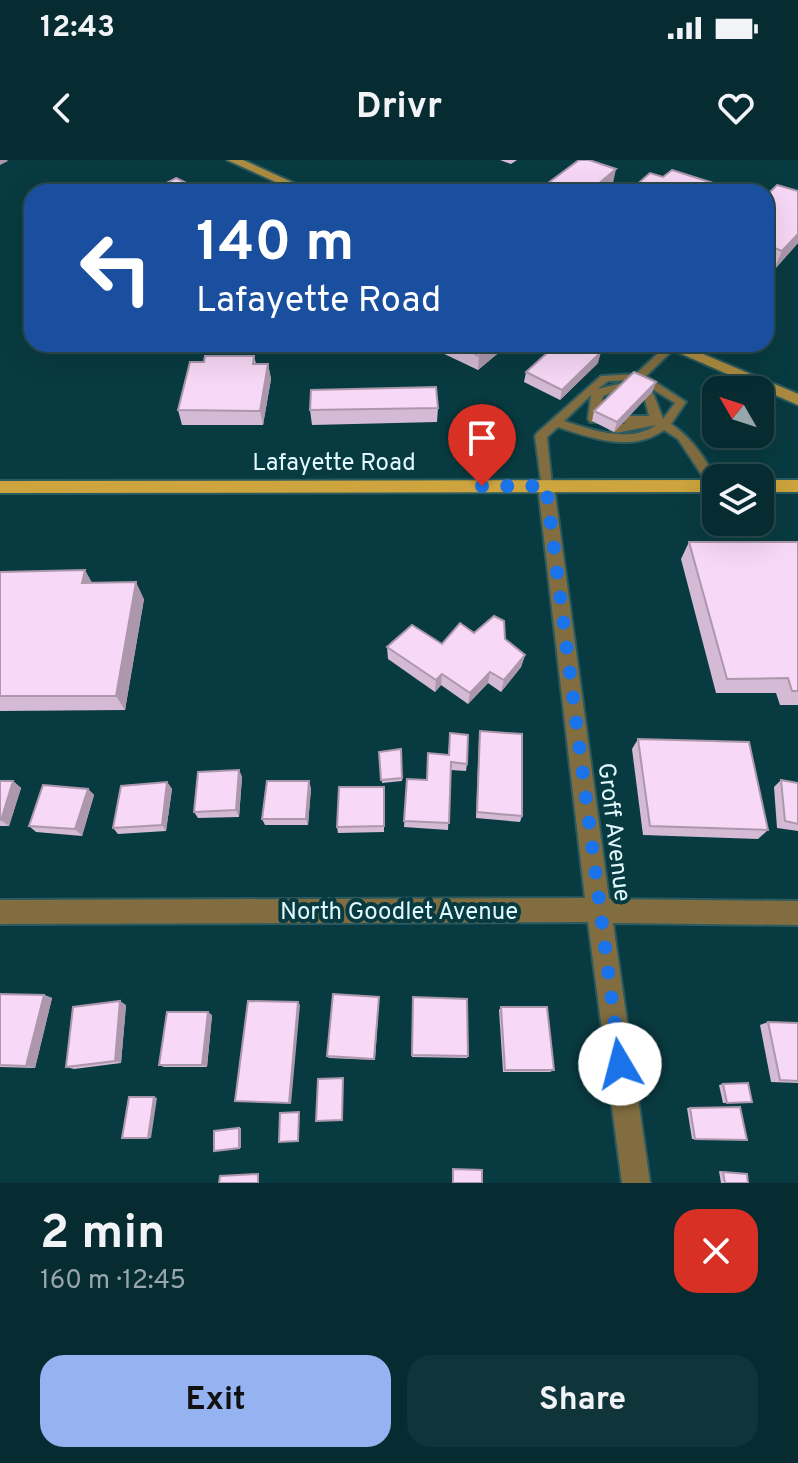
<!DOCTYPE html>
<meta charset="utf-8">
<style>
body{margin:0;font-family:Overpass,sans-serif;background:#0f3439;color:#f1f3f6;height:100vh;display:flex;flex-direction:column;font-size:30px;white-space:nowrap}
*{box-sizing:border-box;margin:0}
p{font-size:26px;color:#98a7ab}
.icon{flex:none;width:44px;height:44px;fill:none;stroke:currentColor;stroke-width:2;stroke-linecap:round;stroke-linejoin:round}
.map{position:relative;height:1023px;overflow:hidden}
.side{display:flex;flex-direction:column;background:#062c31;flex:1}
.side>*{flex:none}
.banner{position:absolute;left:24px;top:24px;width:750px;height:168px;border-radius:24px;box-shadow:0 8px 32px #0002,0 0 0 2px #27484d;background:#1a4fa0;color:#fff;overflow:hidden}
.needle{width:52px;rotate:309deg}
.controls{position:absolute;left:702px;top:216px;display:grid;gap:16px}
.controls a{display:grid;place-items:center;width:72px;height:72px;border-radius:16px;background:#062c31;box-shadow:0 8px 32px #0002,0 0 0 2px #27484d;font-size:40px}
.pin{position:absolute;display:grid;place-items:center;width:68px;height:68px;color:#fff;margin:-82px -34px;border-radius:50% 50% 50% 0;rotate:-45deg;box-shadow:0 0 8px #0007}
.pin .icon{rotate:45deg}
.me{position:absolute;width:88px;margin:-44px;rotate:352deg;stroke-linejoin:round;filter:drop-shadow(0 0 6px #0008)}
.turn{display:flex;align-items:center;gap:28px;height:168px;padding:0 40px;font-size:36px}
.turn .icon{width:104px;height:104px;stroke-width:2.5}
.turn b{display:block;font-size:56px;line-height:68px}
.round{display:grid;place-items:center;flex:none;width:84px;height:84px;border-radius:24px;background:#0f3439}
.headline{display:flex;align-items:center;justify-content:space-between;height:136px;padding:0 40px}
h1{font-size:48px;font-weight:700;line-height:60px}
.action{display:flex;gap:16px;margin-top:auto;padding:16px 40px}
.action a{flex:1;height:92px;border-radius:24px;background:#95b2f1;color:#111;font-size:32px;font-weight:700;line-height:92px;text-align:center}
.action a+a{background:#0f3439;color:#f1f3f6}
.status{display:flex;justify-content:space-between;align-items:center;height:56px;padding:0 40px;background:#062c31;direction:ltr}
.status svg{height:22px;fill:currentColor}
header{display:flex;justify-content:space-between;align-items:center;height:104px;padding:0 40px;background:#062c31;font-size:36px;font-weight:700}
.map>svg:first-child{display:block}
.lines{fill:none;stroke-linecap:round;stroke-linejoin:round}
.lane-casing{stroke:#2b5a5f;stroke-width:4}
.street-casing{stroke:#2b5a5f;stroke-width:4}
.secondary-casing{stroke:#2b5a5f;stroke-width:4}
.primary-casing{stroke:#2b5a5f;stroke-width:4}
.lane{fill:#816d40;fill-rule:evenodd}
.street{fill:#816d40;fill-rule:evenodd}
.secondary{fill:#ac8c40;fill-rule:evenodd}
.primary{fill:#cda43d;fill-rule:evenodd}
.wall{fill:#d4bad4}
.shaded-wall{fill:#ad97ac}
.building{fill:#f7d8f6;stroke:#ad97ac;stroke-width:2}
.route{stroke:#1a73e8;stroke-width:14;stroke-dasharray:0 25.2}
.labels{text-anchor:middle;stroke-width:8;stroke-linejoin:round;paint-order:stroke}
.street-label{font-size:24px;fill:#e2fafd;stroke:#083b41}
</style>
<div class="status"><b>12:43</b><svg viewBox="0 0 49 12"><path d="M0 12V9h3v3zM5 12V6h3v6zM10 12V3h3v9zM15 12V0h3v12zM26 1h20v11H26zM47 4h2v5h-2z"/></svg></div>
<header><svg class="icon" aria-label="back" viewBox="0 0 24 24"><path d="M15 5l-7 7 7 7"/></svg>Drivr<svg class="icon" aria-label="heart" viewBox="0 0 24 24"><path d="M12 20l-8-8c-3-5 5-10 8-4 3-6 11-1 8 4z"/></svg></header>
<div class="map">
<svg width="798" height="1023" viewBox="0 0 798 1023">
<rect width="100%" height="100%" fill="#083b41"/>
<g class="lines">
<g class="lane-casing">
<path id="lane" d="M668,184L677,186L646,216L686,242L671,264C690,276 716,308 716,330L711,329L678,279L664,270C633,293 590,278 558,267L547,277L552,326L550,329H542L535,276L537,273L601,216L636,214ZM638,220L675,243L663,259L653,233H645L644,236L649,256H622V262L627,263L612,266L610,269L616,273L656,265C630,284 592,270 564,261L591,235L588,259L590,262H598L603,236L632,225L627,222L598,229L608,221Z"/>
</g>
<g class="street-casing">
<polygon id="street" points="546,320 554,326 609,739 798,741 798,765 613,763 650,1023 622,1023 588,762 0,764 0,740 585,738 538,326"/>
</g>
<g class="secondary-casing">
<g id="secondary">
<polygon points="227,0 243,0 314,32 298,32"/>
<polygon points="659,184 679,184 798,234 798,245"/>
</g>
</g>
<g class="primary-casing">
<g id="primary">
<polygon points="716,320 716,332 0,333 0,321"/>
<rect x="760" y="320" width="38" height="12"/>
</g>
</g>
<use href="#lane" class="lane"/>
<use href="#street" class="street"/>
<use href="#secondary" class="secondary"/>
<use href="#primary" class="primary"/>
</g>
<g class="wall">
<polygon points="500,0 517,0 511,4"/>
<polygon points="663,17 713,23 710,32 633,32 634,27"/>
<polygon points="798,31 798,83 774,110 766,107 766,36"/>
<polygon points="438,184 509,184 478,210 438,191"/>
<polygon points="254,196 256,204 268,204 271,219 263,265 182,265 178,250 204,202"/>
<polygon points="598,203 560,240 524,222 526,212"/>
<polygon points="656,222 652,232 614,272 592,261 594,251"/>
<polygon points="438,248 437,262 312,265 310,250"/>
<polygon points="689,382 798,382 798,545 780,545 776,533 716,533 681,399"/>
<polygon points="0,412 92,423 144,439 125,550 0,551"/>
<polygon points="474,473 505,479 525,495 521,507 501,532 488,523 468,544 441,525 435,532 388,499 387,487 442,484"/>
<polygon points="480,571 522,656 520,662 476,658 479,579"/>
<polygon points="450,573 467,604 466,611 451,610 448,670 404,667 407,619 427,620 448,595"/>
<polygon points="638,579 768,670 758,679 643,675 632,589"/>
<polygon points="401,589 402,621 382,623 379,592"/>
<polygon points="239,610 242,617 239,657 198,658 194,652"/>
<polygon points="781,620 798,623 798,671 777,668 774,627"/>
<polygon points="0,621 13,621 21,628 9,666 0,666"/>
<polygon points="167,622 172,629 166,671 118,674 113,668"/>
<polygon points="384,627 384,672 338,673 337,667"/>
<polygon points="311,628 308,665 265,665 262,659"/>
<polygon points="88,629 94,635 82,676 36,672 29,666"/>
<polygon points="0,834 44,835 52,838 35,908 0,907"/>
<polygon points="413,837 468,896 467,898 412,897"/>
<polygon points="379,841 375,900 329,898 327,896"/>
<polygon points="126,845 121,903 74,909 66,907"/>
<polygon points="501,847 554,910 550,912 503,912 499,850"/>
<polygon points="212,855 207,907 164,907 159,905"/>
<polygon points="768,862 798,863 798,923 771,922 760,865"/>
<polygon points="723,924 752,942 723,943 719,925"/>
<polygon points="740,947 747,980 692,979 687,948"/>
<polygon points="719,1011 747,1014 748,1023 721,1023"/>
</g>
<g class="shaded-wall">
<polygon points="0,0 7,0 8,1 0,5"/>
<polygon points="616,9 612,28 607,32 590,32 591,30"/>
<polygon points="713,23 710,32 703,32"/>
<polygon points="798,74 798,83 774,110 782,91"/>
<polygon points="493,184 509,184 478,210 479,196"/>
<polygon points="601,192 598,203 560,240 562,230"/>
<polygon points="268,204 271,219 263,265 260,251"/>
<polygon points="656,222 652,232 614,272 617,262"/>
<polygon points="85,410 94,426 82,423"/>
<polygon points="136,422 144,439 125,550 116,536"/>
<polygon points="525,495 521,507 501,532 504,520"/>
<polygon points="490,512 488,523 468,544 470,533"/>
<polygon points="442,514 441,525 435,532 436,520"/>
<polygon points="239,610 242,617 239,657 236,650"/>
<polygon points="13,621 21,628 9,666 1,660"/>
<polygon points="309,621 311,628 308,665 306,659"/>
<polygon points="167,622 172,629 166,671 162,665"/>
<polygon points="88,629 94,635 82,676 75,669"/>
<polygon points="44,835 52,838 35,908 26,906"/>
<polygon points="120,841 126,845 121,903 115,901"/>
<polygon points="298,842 300,845 291,944 289,943"/>
<polygon points="208,852 212,855 207,907 202,905"/>
<polygon points="154,937 157,938 151,978 148,978"/>
<rect x="239" y="968" width="2" height="20"/>
</g>
<g class="building">
<polygon points="579,0 589,0 616,9 591,30 598,32 536,32"/>
<polygon points="672,10 713,23 703,32 647,32 648,31 634,27 650,13 663,17"/>
<polygon points="176,18 201,30 197,32 149,32"/>
<polygon points="777,25 798,31 798,74 782,91 772,87 766,94 766,36"/>
<polygon points="455,184 493,184 479,196"/>
<polygon points="557,184 582,184 601,192 562,230 526,212"/>
<polygon points="205,196 254,196 253,204 268,204 260,251 178,250 190,202 204,202"/>
<polygon points="634,212 656,222 617,262 594,251"/>
<polygon points="436,227 438,248 310,250 311,230"/>
<polygon points="689,382 798,382 798,531 792,531 788,518 727,519"/>
<polygon points="85,410 82,423 136,422 116,536 0,536 0,412"/>
<polygon points="494,456 504,461 505,479 525,495 504,520 490,512 470,533 442,514 436,520 387,487 412,465 442,484 460,463 474,473"/>
<polygon points="480,571 522,574 522,656 477,652"/>
<polygon points="450,573 468,575 467,604 451,602 449,663 404,661 407,619 427,620 428,593 449,595"/>
<polygon points="638,579 749,582 768,670 650,666"/>
<polygon points="401,589 402,618 381,620 379,592"/>
<polygon points="239,610 236,650 194,652 198,612"/>
<polygon points="781,620 798,623 798,664 785,661"/>
<polygon points="0,621 13,621 1,660 0,660"/>
<polygon points="267,621 309,621 306,659 262,659"/>
<polygon points="167,622 162,665 113,668 121,626"/>
<polygon points="43,625 88,629 75,669 29,666"/>
<polygon points="339,627 384,627 384,666 337,667"/>
<polygon points="0,834 44,835 26,906 0,905"/>
<polygon points="333,834 379,837 374,899 327,896"/>
<polygon points="413,837 467,839 468,896 412,895"/>
<polygon points="120,841 115,901 66,907 73,847"/>
<polygon points="248,841 298,842 289,943 235,941"/>
<polygon points="501,847 547,847 554,910 505,910"/>
<polygon points="167,852 208,852 202,905 159,905"/>
<polygon points="768,862 798,863 798,921 780,920"/>
<polygon points="343,918 342,960 316,961 318,919"/>
<polygon points="748,923 752,942 727,943 723,924"/>
<polygon points="129,937 154,937 148,978 122,978"/>
<polygon points="740,947 747,980 695,979 690,948"/>
<polygon points="299,952 298,981 279,982 280,953"/>
<polygon points="239,968 239,988 214,991 214,971"/>
<polygon points="453,1009 482,1010 482,1023 453,1023"/>
<polygon points="723,1012 747,1014 748,1023 725,1023"/>
<polygon points="258,1014 258,1023 219,1023 220,1016"/>
</g>
<g class="lines">
<polyline class="route" points="482,326 546,326 620,904"/>
</g>
<g class="labels">
<g class="street-label">
<text x="334" y="310">Lafayette Road</text>
<text transform="translate(615 672) rotate(83)" y="8">Groff Avenue</text>
<text x="399" y="759">North Goodlet Avenue</text>
</g>
</g>
</svg>
<div class="controls">
<a><svg class="needle" viewBox="-14 -14 28 28"><path d="M0-13l5 13h-10z" fill="#e53935"/><path d="M0 13l5-13h-10z" fill="#98a7ab"/></svg></a>
<a><svg class="icon" aria-label="layers" viewBox="0 0 24 24"><path d="M12 4l9 5-9 5-9-5zM3 14l9 5 9-5"/></svg></a>
</div>
<div class="pin" style="left:482px;top:326px;background:#d93025"><svg class="icon" aria-label="arrive" viewBox="0 0 24 24"><path d="M6 21V4h12l-3 4 3 4H6"/></svg></div>
<svg class="me" style="left:620px;top:904px" viewBox="-20 -20 40 40"><circle r="19" fill="#fff"/><path d="M0-13L10 11 0 6-10 11z" fill="#1a73e8"/></svg>
<div class="banner">
<div class="turn"><svg class="icon" aria-label="left" viewBox="0 0 24 24"><path d="M17 20v-9H6M10 6l-5 5 5 5"/></svg><div><b>140 m</b>Lafayette Road</div></div>
</div>
</div>
<section class="side">
<div class="headline"><div><h1>2 min</h1><p>160 m · 12:45</p></div><a class="round" style="background:#d93025;color:#fff"><svg class="icon" aria-label="close" viewBox="0 0 24 24"><path d="M6 6l12 12M18 6L6 18"/></svg></a></div>
<div class="action"><a>Exit</a><a>Share</a></div>
</section>
